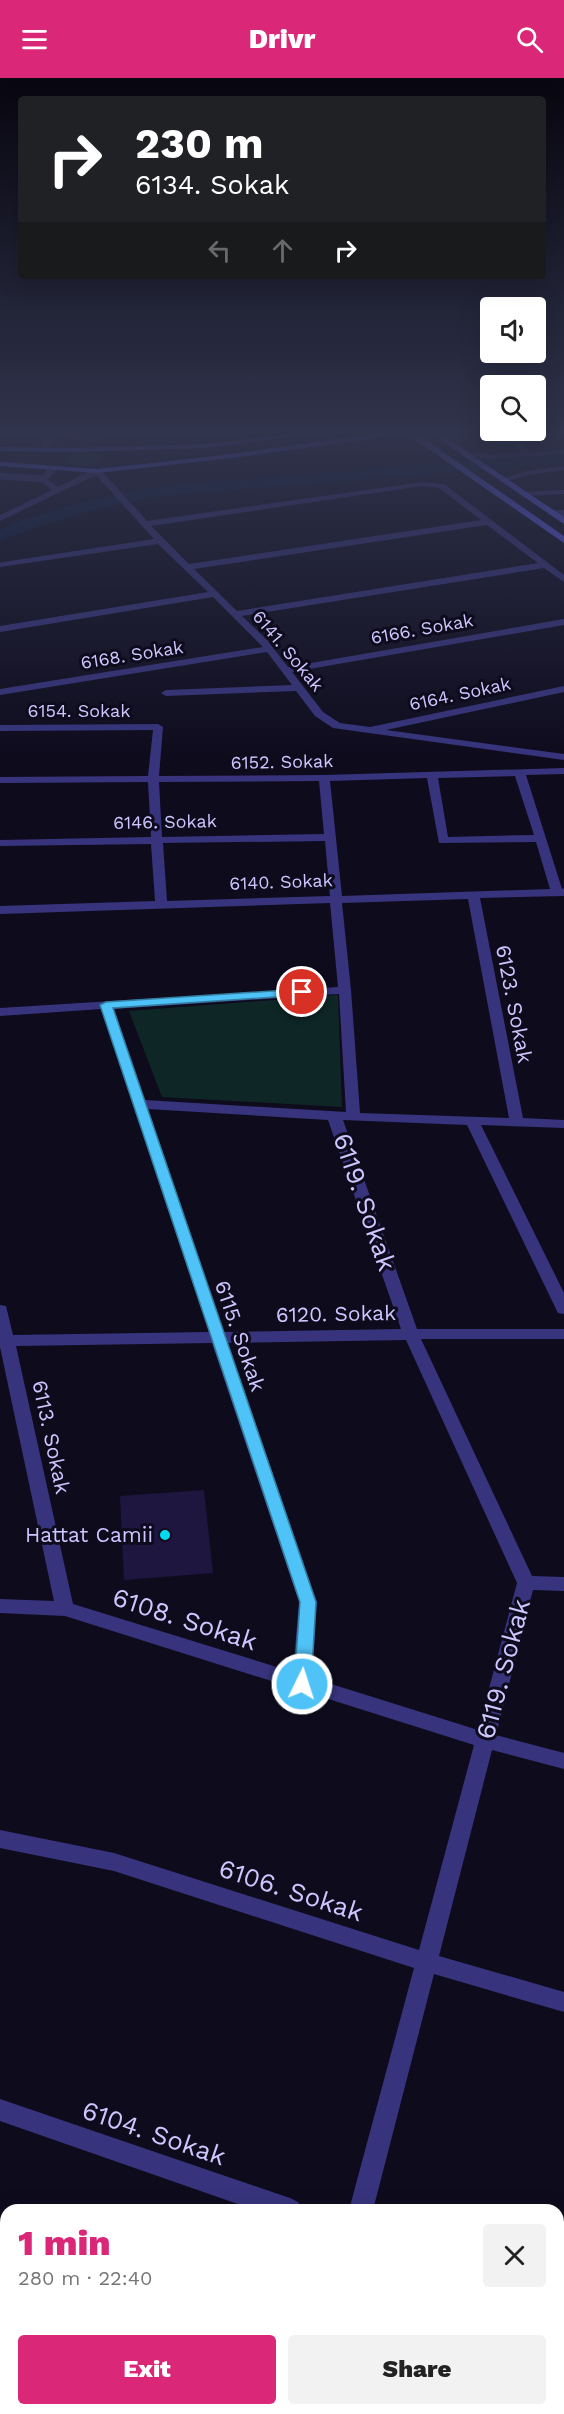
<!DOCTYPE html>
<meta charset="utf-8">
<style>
body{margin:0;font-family:"Work Sans",sans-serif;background:#f2f2f2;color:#222;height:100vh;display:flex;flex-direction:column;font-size:22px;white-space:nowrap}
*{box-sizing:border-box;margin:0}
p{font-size:20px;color:#767676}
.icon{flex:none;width:33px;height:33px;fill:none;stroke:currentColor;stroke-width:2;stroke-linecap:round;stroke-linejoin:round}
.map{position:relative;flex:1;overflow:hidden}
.panel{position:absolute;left:0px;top:2126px;width:564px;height:212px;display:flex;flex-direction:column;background:#fff;border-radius:18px 18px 0 0;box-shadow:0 6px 24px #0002}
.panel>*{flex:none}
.hud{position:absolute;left:18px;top:18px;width:528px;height:183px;border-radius:6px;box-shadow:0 6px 24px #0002;background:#202124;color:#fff;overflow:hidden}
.tools{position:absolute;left:480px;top:219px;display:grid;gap:12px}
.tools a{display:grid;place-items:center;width:66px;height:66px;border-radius:6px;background:#fff;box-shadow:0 6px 24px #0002;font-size:30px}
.pin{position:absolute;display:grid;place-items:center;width:51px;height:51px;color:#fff;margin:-26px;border:3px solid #fff;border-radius:50%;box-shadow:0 2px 6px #0007}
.me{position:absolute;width:66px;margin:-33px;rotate:4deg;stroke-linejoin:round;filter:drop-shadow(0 0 4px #0008)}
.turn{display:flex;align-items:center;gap:21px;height:126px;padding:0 18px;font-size:27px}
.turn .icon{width:78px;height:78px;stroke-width:2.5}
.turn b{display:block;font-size:42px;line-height:51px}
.lanes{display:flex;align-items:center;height:57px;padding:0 18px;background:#0003;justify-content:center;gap:30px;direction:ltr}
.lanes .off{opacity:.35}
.round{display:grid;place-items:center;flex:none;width:63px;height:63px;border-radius:6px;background:#f2f2f2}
.head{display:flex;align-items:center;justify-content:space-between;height:102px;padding:0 18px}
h1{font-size:36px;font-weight:800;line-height:45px;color:#db2777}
.cta{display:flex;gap:12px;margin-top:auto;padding:12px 18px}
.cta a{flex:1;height:69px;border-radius:6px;background:#db2777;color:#fff;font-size:24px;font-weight:800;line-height:69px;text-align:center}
.cta a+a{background:#f2f2f2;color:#222}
header{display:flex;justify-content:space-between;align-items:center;height:78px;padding:0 18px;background:#db2777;color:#fff;font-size:27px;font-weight:800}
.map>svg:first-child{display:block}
.green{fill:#0e2726}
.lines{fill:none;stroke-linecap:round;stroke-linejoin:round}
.canal{fill:#071a39;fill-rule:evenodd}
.building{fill:#1e163e}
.service{stroke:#37347d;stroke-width:7}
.minor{fill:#37347d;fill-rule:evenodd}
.tertiary{fill:#37347d;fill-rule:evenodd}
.secondary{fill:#615dff;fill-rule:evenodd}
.route{fill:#4fc3f7;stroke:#337fa1;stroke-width:1.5}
.poi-dot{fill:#00daf1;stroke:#0e0b1d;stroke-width:2}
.labels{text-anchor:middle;stroke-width:6;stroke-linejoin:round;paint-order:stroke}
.far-street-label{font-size:18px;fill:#cdc6ff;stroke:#0e0b1d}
.street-label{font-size:21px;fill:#cdc6ff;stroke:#0e0b1d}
.poi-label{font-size:21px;fill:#cdc6ff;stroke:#0e0b1d;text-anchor:end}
.near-street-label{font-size:26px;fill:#cdc6ff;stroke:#0e0b1d}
</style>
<header><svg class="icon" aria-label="menu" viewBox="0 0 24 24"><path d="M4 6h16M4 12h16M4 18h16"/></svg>Drivr<svg class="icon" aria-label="search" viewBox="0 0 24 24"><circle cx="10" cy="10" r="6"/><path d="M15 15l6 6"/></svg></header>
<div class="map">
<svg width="564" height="2336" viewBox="0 0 564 2336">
<rect width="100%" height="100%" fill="#0e0b1d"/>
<g class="green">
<path d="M83,374L99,376L102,381C93,389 74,390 64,382L71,376Z"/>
<polygon points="338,917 342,1029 162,1019 129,933"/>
</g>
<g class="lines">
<polygon class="canal" points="564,375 564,385 151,419 87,434 34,450 0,463 0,452 22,442 76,426 151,409"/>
</g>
<polygon class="building" points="204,1412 213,1495 124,1502 120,1418"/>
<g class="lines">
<polyline class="service" points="0,398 43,401"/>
<g class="minor">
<polygon points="44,353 52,353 52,365 44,374 40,372 44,365"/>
<polygon points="122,353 143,353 82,362 78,360"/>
<polygon points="496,353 505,353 536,377 529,379"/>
<path d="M50,389L57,391L48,401L58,409L94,391H100L147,443L422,404L444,406L564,497V504L544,490L242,538L267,562L288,589L564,541V547L292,594L323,634L340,645L370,649L564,608V614L386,652L564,676V682L333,650L315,638L296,613L166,618L161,615L166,612L292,607L267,574L0,617V611L263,569L213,519L0,554V548L208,514L158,466L0,489V485L3,484L154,461L96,397L0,443V437L52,412L39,401ZM422,408L439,410L481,442L189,486L151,448ZM487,447L538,485L237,533L194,491Z"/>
<polygon points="564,412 564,416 525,418 521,416 525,414"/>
<polygon points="552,432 564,432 564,438 549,437 549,433"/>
<path d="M158,646L163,649L159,698L324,697L564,690V696L526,697L562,811L564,810V818L480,820L523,1040L564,1042V1050L481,1047L564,1215V1236L558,1235L556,1231L467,1047L343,1042L417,1251H564V1261H421L532,1498L564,1499V1513L533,1512L496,1657L564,1675V1691L492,1672L439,1878L564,1914V1934L434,1896L373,2132H349L414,1890L114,1793L0,1770V1752L114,1775L419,1872L474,1667L65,1538L0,1535V1521L54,1523L0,1269V1227L6,1228L13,1257L209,1254L101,931L0,938V930L338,909L330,825L0,836V828L155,823L151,766L0,768V762L151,759L148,704L0,705V699L148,698L153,652L0,653V647ZM515,698L534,757L448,759L438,700ZM427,700L439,765L536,764L550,811L342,818L330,703ZM319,703L324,756L162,759L159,704ZM325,763L330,818L167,823L163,765ZM468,821L509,1040L360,1035L351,912L342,825ZM339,916L346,1034L145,1022L114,931ZM148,1031L328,1042L401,1251L224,1254ZM406,1262L517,1505L478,1652L312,1600L317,1524L228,1265ZM212,1265L299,1524L293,1594L73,1526L16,1268Z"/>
<polygon points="0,2021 290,2120 298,2124 302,2132 255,2132 0,2043"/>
<polygon points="558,2207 564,2209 564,2233 558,2231"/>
<polygon points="296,2331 322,2331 321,2336 295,2336"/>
</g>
<g class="tertiary">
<polygon points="564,372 564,376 488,381 462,376 466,374 488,377"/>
<polygon points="564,388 564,392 528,397 504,404 500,402 527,393"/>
</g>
<g class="secondary">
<polygon points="312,353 332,353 208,370 73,374 0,373 0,369 73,370 208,366"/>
<polygon points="394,353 413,353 564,458 564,465 407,356 224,381 97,395 0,388 0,384 97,391 224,377"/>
<polygon points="427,353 436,353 564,439 564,446"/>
</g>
</g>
<linearGradient id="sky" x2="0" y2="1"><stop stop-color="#080610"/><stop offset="0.52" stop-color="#30344c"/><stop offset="1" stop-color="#30344c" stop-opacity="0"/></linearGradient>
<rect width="564" height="680" fill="url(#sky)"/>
<polygon class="route" points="302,911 306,912 306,917 113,930 316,1524 311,1606 308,1611 302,1613 296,1611 294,1606 300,1524 100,927 106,924"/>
<circle class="poi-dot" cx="165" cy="1457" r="6"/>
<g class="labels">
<g class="far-street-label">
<text transform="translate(422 551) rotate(-10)" y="6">6166. Sokak</text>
<text transform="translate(288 573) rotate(50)" y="6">6141. Sokak</text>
<text transform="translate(132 577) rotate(-9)" y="6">6168. Sokak</text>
<text transform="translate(460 616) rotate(-12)" y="6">6164. Sokak</text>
<text x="79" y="639">6154. Sokak</text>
<text transform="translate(282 684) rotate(-1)" y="6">6152. Sokak</text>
<text transform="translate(165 744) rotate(-1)" y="6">6146. Sokak</text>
<text transform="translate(281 804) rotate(-2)" y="6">6140. Sokak</text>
</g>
<g class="street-label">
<text transform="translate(514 926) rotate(79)" y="7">6123. Sokak</text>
<text transform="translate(336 1236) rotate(-1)" y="7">6120. Sokak</text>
<text transform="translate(240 1258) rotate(71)" y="7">6115. Sokak</text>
<text transform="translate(51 1359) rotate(78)" y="7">6113. Sokak</text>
</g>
<g class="poi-label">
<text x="153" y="1464">Hattat Camii</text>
</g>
<g class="near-street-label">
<text transform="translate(365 1124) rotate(71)" y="9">6119. Sokak</text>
<text transform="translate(185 1541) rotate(18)" y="9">6108. Sokak</text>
<text transform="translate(503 1591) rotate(-75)" y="9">6119. Sokak</text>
<text transform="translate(291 1812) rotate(18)" y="9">6106. Sokak</text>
<text transform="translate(154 2055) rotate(19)" y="9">6104. Sokak</text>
</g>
</g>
</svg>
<div class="tools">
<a><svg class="icon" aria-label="sound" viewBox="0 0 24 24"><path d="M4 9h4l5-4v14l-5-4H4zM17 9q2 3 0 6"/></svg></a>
<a><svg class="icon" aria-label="search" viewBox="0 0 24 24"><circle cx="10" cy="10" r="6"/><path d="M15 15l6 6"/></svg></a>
</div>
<div class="pin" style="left:302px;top:914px;background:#d93025"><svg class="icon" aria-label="arrive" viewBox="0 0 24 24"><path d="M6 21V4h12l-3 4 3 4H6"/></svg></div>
<svg class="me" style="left:302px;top:1606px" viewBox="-20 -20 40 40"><circle r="17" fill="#4fc3f7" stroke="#fff" stroke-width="3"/><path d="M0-11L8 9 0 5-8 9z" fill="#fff"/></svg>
<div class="hud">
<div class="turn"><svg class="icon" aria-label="right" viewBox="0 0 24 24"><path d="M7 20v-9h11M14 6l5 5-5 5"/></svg><div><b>230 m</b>6134. Sokak</div></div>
<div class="lanes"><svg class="icon off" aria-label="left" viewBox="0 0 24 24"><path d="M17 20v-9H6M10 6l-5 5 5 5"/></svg><svg class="icon off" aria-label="ahead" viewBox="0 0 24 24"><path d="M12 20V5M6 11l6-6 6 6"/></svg><svg class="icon" aria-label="right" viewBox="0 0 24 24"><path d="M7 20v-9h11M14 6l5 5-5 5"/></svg></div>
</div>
<section class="panel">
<div class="head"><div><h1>1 min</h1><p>280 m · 22:40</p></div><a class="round"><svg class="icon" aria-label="close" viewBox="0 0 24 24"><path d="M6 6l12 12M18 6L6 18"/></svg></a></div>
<div class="cta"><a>Exit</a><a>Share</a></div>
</section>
</div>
